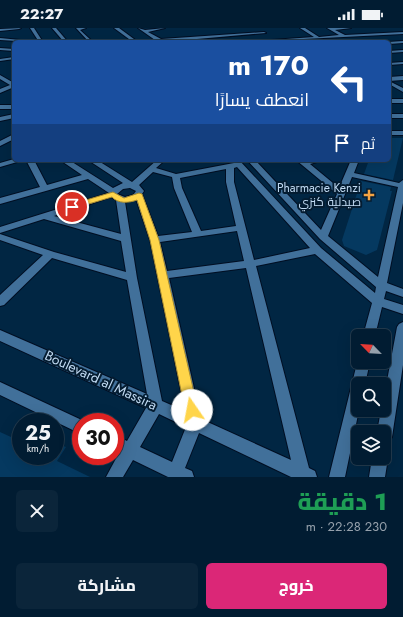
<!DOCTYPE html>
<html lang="ar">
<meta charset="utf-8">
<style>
body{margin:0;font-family:Jost,Cairo,sans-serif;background:#0b253a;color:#f1f3f6;direction:rtl;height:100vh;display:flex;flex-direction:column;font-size:15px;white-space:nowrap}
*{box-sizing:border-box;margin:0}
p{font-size:13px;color:#96a1ac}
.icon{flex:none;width:22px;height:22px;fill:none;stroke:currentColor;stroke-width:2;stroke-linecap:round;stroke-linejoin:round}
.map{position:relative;height:449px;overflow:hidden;direction:ltr}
.side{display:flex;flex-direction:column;background:#011c32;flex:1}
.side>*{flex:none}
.top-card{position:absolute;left:12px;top:12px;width:379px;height:122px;border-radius:6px;box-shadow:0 4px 16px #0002,0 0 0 1px #233a4d;direction:rtl;background:#1a4fa0;color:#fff;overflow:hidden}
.needle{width:26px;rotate:295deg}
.buttons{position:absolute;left:351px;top:301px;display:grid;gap:8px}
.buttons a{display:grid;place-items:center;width:40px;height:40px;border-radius:6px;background:#011c32;box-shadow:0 4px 16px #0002,0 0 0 1px #233a4d;font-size:20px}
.speed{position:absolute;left:12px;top:385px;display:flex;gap:8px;font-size:20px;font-weight:700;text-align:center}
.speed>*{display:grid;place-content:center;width:52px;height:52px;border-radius:50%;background:#011c32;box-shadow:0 4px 16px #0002,0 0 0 1px #233a4d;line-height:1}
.speed small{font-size:10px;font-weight:400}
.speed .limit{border:6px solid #d22;background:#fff;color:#111}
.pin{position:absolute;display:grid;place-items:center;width:34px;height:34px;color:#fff;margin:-17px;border:2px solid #fff;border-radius:50%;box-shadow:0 1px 4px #0007}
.me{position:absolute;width:44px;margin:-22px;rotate:348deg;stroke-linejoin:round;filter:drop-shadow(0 0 3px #0008)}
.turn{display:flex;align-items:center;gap:14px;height:84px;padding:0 16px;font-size:18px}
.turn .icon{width:52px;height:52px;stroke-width:2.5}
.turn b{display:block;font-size:28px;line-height:34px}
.then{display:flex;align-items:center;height:38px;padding:0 16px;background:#0003;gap:8px;font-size:15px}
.round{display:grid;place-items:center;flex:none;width:42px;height:42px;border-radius:6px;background:#0b253a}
.overview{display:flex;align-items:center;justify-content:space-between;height:68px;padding:0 16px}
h1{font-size:24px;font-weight:800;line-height:30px;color:#1e9e55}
.primary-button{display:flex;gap:8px;margin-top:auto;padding:8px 16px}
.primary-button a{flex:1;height:46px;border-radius:6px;background:#db2777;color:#fff;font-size:16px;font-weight:800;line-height:46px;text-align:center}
.primary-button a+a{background:#0b253a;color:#f1f3f6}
.status{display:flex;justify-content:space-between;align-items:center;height:28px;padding:0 20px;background:#011c32;direction:ltr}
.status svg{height:11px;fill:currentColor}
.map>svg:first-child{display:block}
.building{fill:#053960}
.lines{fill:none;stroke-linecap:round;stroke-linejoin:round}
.minor-casing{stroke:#000e22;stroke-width:2}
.minor{fill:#41709a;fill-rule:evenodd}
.route{fill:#ffd54a;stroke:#a68a30}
.poi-dot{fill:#f4a444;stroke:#041c31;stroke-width:1.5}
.labels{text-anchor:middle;stroke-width:4;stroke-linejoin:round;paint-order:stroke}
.poi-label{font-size:12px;fill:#c1daf2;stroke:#041c31;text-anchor:end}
.near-street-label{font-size:14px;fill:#c1daf2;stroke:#041c31}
</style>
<div class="status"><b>22:27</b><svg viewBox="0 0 49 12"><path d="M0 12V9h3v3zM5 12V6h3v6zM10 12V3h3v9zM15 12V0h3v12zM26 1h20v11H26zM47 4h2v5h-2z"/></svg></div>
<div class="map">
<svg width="403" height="449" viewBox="0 0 403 449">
<rect width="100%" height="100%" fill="#012643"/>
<g class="building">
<polygon points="389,110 403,110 393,152 364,146 369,132 389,132"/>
<polygon points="361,153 391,159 390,163 392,163 377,222 366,227 344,218 342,212"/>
<polygon points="21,396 21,428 55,428 55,415 66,419 57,433 90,449 0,449 0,404 11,409"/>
</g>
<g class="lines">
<g class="minor-casing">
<g id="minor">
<polygon points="21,0 19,1 0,3 0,1"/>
<polygon points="30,0 34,0 43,14 39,14"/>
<polygon points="52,0 56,0 68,14 64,14"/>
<polygon points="76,0 86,0 80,2 93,14 89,14"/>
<polygon points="114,0 119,0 138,14 133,14"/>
<polygon points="138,0 145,2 165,0 148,4 161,11 264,4 266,5 163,14 155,12"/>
<polygon points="300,0 305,0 319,9 339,7 327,0 351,0 335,2 345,7 403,4 403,6 243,14 314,9"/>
<polygon points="0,10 31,13 33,14 0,12"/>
<polygon points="403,13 403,15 389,16 388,14"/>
<polygon points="0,20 14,21 14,23 0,22"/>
<polygon points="403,22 403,24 389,25 389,23"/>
<polygon points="14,29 14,31 0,33 0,31"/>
<polygon points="403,34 403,36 389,37 389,35"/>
<polygon points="0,47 14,55 14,59 0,65 0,61 10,57 0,51"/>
<polygon points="403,48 403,52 389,53 403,60 403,64 389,56 389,49"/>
<rect x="389" y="71" width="14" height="4"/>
<rect x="0" y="77" width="14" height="4"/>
<polygon points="14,86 14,90 0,93 0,89"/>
<rect x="389" y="86" width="14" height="4"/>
<rect x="389" y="103" width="14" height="4"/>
<polygon points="14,106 14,111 0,118 0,113"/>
<polygon points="14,131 24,132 0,139 0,135"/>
<path d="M26,132H34L47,157L82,147L60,132H69L113,160L123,155L88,132H97L132,154L157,132H165L156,140L176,146L234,135L231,132H239L321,220L375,265L376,259L320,211L247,132H255L321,202L337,166L296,132H324L310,136L339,160L351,132H359L354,145L399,155L403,152V175L387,255L403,261V269L386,263L384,271L403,277V286L382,279L375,308H363L372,275L315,226L256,238L309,440L315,443L317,449H291L199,405L185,440L192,443L194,449H168L133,432L123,449H106L119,425L115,423V407L127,413L146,380L0,313V302L147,366L127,252L52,230L4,277L0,278V267L43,227L0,212V206L54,224L126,244L121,213L44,191L0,205V199L109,165L88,151L0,176V170L40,159ZM237,139L310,220L254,232L234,154V140ZM226,141V154L236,198L201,203L182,160L180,150ZM153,144L172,149L174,160L192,204L158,208L142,166L144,163L139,157ZM352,149L398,159L378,249L328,208ZM130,160L136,163L133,167L125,169L117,166L123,161ZM111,169L116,172L121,206L54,188ZM136,171L150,212L185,383L162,373L137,250L125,174ZM237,203L244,233L167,243L160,214ZM246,240L291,432L201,391L169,250ZM159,386L186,399L172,434L140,419Z"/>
<polygon points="403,294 403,337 392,409 389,414 384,417 384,404 377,404 381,382 384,382 384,369 397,299 399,296"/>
<polygon points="358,331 358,334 370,334 365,356 358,356 358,382 359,382 345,449 329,449"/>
<polygon points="0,354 86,394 81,394 81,406 0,367"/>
<polygon points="384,424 388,430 385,449 369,449 372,430 384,430"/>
</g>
</g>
<use href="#minor" class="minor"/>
</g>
<path class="route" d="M113,164L124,170L139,165L142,166L159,212L198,382L196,386L192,388L187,386L185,382L150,212L137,172C129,175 118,176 112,169L72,181L68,179L69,177Z"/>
<path class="poi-dot" d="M367 161h4v4h4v4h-4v4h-4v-4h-4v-4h4z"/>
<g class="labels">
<g class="poi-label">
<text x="361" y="164">Pharmacie Kenzi<tspan x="361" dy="14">صيدلية كنزي</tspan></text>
</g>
<g class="near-street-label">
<text transform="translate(101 352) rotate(25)" y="5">Boulevard al Massira</text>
</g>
</g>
</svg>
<div class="buttons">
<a><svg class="needle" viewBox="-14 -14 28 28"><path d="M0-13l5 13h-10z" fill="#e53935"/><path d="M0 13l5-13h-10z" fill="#96a1ac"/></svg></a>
<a><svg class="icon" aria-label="search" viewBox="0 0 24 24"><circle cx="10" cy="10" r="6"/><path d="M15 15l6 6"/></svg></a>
<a><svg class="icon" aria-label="layers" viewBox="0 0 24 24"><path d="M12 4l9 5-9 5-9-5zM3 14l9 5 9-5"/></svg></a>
</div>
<div class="speed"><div>25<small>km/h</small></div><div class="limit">30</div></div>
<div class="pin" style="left:72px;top:179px;background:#d93025"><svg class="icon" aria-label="arrive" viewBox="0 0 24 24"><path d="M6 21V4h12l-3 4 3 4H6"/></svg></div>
<svg class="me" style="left:192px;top:382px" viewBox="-20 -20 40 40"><circle r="19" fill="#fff"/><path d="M0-13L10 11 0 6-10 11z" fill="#ffd54a"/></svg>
<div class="top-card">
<div class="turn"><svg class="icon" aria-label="left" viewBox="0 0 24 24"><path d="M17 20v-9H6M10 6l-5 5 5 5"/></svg><div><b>170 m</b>انعطف يسارًا</div></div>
<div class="then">ثم<svg class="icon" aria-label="arrive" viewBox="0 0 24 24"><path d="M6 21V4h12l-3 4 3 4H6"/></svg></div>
</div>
</div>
<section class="side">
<div class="overview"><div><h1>1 دقيقة</h1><p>230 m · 22:28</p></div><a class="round"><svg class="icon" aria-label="close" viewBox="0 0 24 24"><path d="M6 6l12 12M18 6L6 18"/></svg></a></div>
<div class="primary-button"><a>خروج</a><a>مشاركة</a></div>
</section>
